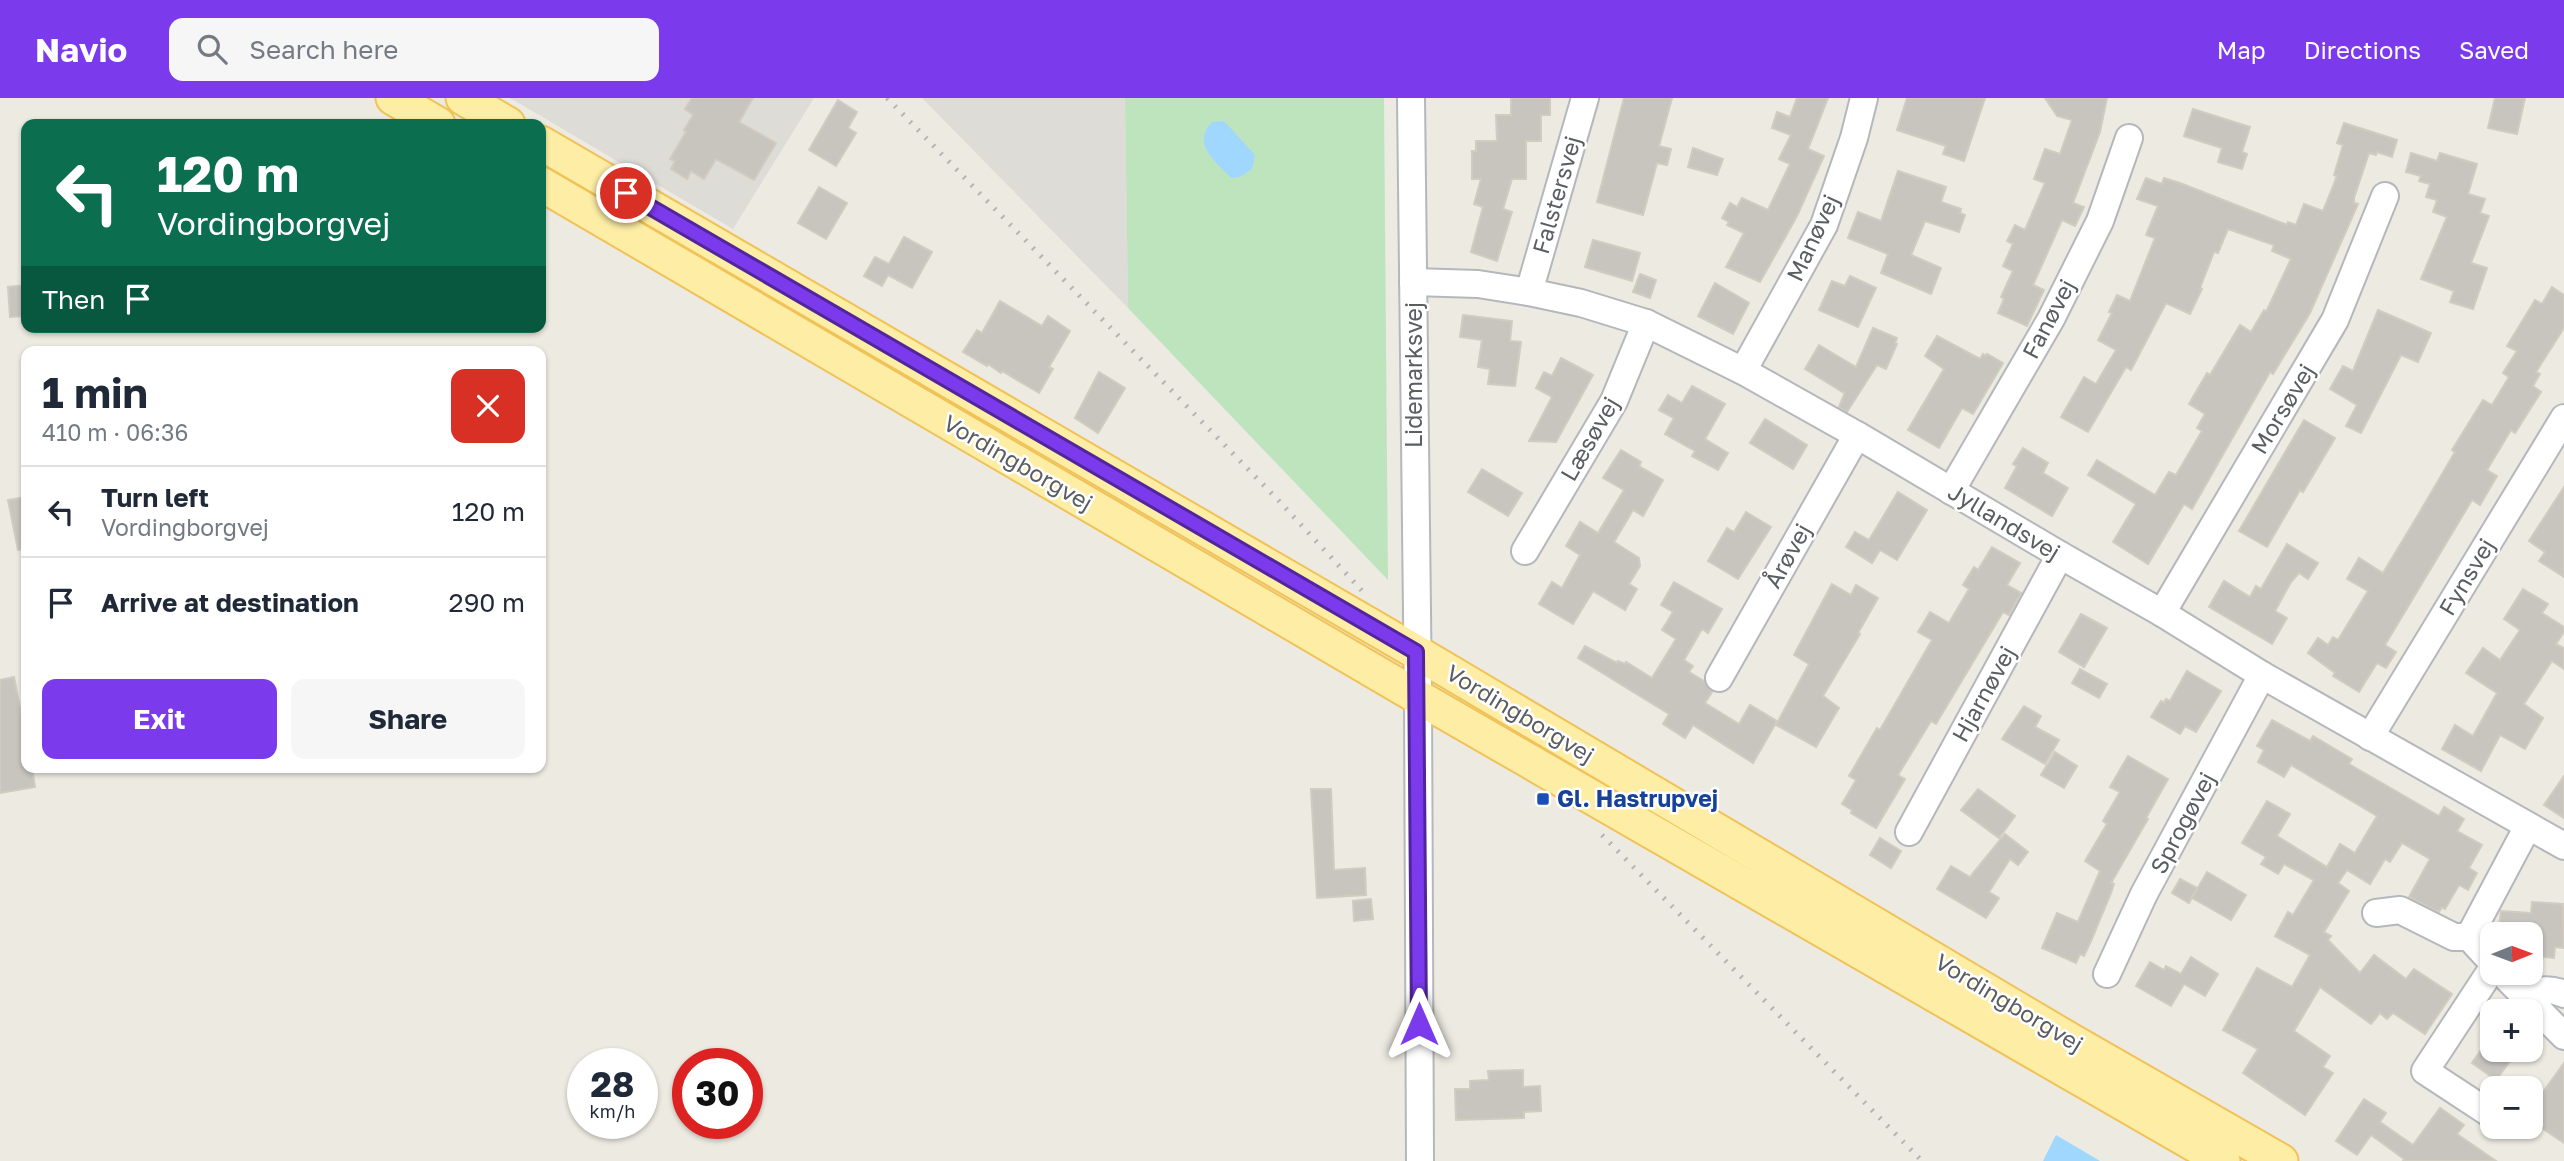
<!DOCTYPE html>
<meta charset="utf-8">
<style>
body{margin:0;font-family:"Golos Text",sans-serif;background:#f6f6f7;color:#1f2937;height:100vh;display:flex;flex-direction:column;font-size:26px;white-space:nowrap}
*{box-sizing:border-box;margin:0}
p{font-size:23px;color:#747a83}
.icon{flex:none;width:38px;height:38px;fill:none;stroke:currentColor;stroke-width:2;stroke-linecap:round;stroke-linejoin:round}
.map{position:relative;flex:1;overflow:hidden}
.sheet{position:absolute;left:21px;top:248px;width:525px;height:427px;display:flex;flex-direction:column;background:#fff;border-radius:14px;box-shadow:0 2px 5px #0004}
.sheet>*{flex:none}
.hud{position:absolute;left:21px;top:21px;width:525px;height:214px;border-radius:14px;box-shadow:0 2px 5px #0004;background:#0b6e4f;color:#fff;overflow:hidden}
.needle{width:46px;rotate:89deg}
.buttons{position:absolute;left:2480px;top:824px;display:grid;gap:14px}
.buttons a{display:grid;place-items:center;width:63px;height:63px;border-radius:14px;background:#fff;box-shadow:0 2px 5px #0004;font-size:35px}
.speed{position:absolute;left:567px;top:950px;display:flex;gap:14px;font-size:35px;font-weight:700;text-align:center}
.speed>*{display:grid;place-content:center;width:91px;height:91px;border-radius:50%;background:#fff;box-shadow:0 2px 5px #0004;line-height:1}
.speed small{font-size:18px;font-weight:400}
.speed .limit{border:10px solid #d22;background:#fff;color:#111}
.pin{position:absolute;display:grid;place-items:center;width:60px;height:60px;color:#fff;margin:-30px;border:4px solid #fff;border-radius:50%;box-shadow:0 2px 7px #0007}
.me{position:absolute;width:77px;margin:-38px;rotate:0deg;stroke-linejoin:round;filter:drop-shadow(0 0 5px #0008)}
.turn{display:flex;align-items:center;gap:24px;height:147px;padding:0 21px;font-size:32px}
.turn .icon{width:91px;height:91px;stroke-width:2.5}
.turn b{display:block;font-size:49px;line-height:60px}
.then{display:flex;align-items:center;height:66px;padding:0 21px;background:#0003;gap:14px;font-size:26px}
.round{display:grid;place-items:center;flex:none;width:74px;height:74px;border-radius:14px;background:#f6f6f7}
.headline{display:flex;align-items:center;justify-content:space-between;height:119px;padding:0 21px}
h1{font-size:42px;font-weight:700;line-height:52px}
.action{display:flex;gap:14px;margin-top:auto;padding:14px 21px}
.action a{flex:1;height:80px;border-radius:14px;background:#7c3aed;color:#fff;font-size:28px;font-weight:700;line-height:80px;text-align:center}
.action a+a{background:#f6f6f7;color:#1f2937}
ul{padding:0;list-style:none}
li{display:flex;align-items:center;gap:21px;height:91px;padding:0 21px;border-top:2px solid #e0e1e3}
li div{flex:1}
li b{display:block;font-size:26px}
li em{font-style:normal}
header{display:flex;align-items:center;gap:42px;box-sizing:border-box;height:98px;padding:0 35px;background:#7c3aed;color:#fff}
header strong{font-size:33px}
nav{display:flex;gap:38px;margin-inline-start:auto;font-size:24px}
.search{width:490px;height:63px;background:#f6f6f7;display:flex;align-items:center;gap:18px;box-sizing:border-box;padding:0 24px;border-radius:14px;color:#747a83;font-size:26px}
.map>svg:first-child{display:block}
.industrial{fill:#dedcd6}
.green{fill:#bee4be}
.water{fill:#a0d7fe}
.building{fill:#c8c5bf;stroke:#d1cbc0;stroke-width:2}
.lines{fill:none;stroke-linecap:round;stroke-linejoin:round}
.minor-casing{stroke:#b4b8bc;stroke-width:30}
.major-casing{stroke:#f0c258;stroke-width:37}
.minor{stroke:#fff;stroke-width:26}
.major{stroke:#feeea5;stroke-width:33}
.rail{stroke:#b3b4b4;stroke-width:5;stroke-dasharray:2 9;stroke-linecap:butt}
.route-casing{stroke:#51269a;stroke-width:18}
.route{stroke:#7c3aed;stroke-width:12}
.transit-dot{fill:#1a4fb4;stroke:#fff;stroke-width:2.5}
.labels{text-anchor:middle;stroke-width:5;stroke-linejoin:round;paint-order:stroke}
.street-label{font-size:23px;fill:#5a5e62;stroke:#fff}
.transit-label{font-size:23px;font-weight:bold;fill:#164399;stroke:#fff;text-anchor:start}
</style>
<header>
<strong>Navio</strong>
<div class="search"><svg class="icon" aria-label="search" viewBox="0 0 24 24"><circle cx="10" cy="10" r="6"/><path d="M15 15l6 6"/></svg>Search here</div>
<nav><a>Map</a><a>Directions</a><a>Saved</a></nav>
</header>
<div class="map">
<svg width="2564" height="1063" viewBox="0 0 2564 1063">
<rect width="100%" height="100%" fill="#edeae1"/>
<g class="industrial">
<polygon points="510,0 814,0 733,131"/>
<polygon points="922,0 1125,0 1128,210"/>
</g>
<polygon class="green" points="1125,0 1384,0 1388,482 1128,210"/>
<g class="water">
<path d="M1224,23L1255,57L1252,71L1240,79L1231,80C1215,63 1191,46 1212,24Z"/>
<polygon points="2056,1037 2100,1063 2043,1063"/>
</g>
<g class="building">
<polygon points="692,0 753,0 739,24 776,45 754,82 716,61 704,81 691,73 687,81 671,71 675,63 670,61 686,34 684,32 693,17 685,11"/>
<polygon points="1511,0 1550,0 1550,17 1541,17 1541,43 1526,43 1526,81 1512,81 1503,111 1512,114 1497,163 1471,154 1483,109 1474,106 1481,81 1472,81 1472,53 1476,53 1476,43 1497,43 1496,17 1511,17"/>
<polygon points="1624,0 1672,0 1659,48 1671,51 1667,67 1657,65 1643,117 1597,104"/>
<polygon points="1797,0 1828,0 1808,51 1824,58 1797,118 1760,184 1726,169 1744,135 1727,127 1729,124 1722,120 1730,105 1737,109 1742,100 1768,112 1790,66 1779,61 1791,37 1772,30 1777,14 1790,19"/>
<polygon points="1907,0 1985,0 1964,63 1943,56 1946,48 1897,32"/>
<polygon points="2045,0 2107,0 2100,34 2073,105 2084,109 2075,128 2062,122 2033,187 2044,192 2027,228 1998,215 2004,201 2001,199 2013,173 2003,168 2013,146 2007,143 2015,127 2025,132 2045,85 2034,81 2045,51 2060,56 2072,22 2057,18"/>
<polygon points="2495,0 2525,0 2517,36 2488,30"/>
<polygon points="838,2 857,14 848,30 856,35 836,68 809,52"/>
<polygon points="2193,11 2250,29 2242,54 2247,56 2242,71 2218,64 2222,50 2184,38"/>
<polygon points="2344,25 2397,42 2392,59 2377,54 2376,57 2369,55 2354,100 2354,105 2358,106 2310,215 2273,276 2270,274 2192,411 2184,406 2148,466 2113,444 2136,406 2088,377 2097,362 2155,397 2169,374 2176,377 2202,333 2197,330 2205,316 2189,306 2207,275 2210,277 2240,227 2251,234 2264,212 2266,214 2291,161 2272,153 2274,147 2228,131 2218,155 2214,154 2200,190 2202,191 2190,216 2166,205 2131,272 2126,269 2088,334 2061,319 2084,279 2096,286 2116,252 2098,242 2112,215 2109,214 2117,197 2130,203 2155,140 2146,137 2158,108 2137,101 2146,80 2162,86 2164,80 2180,85 2287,127 2288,124 2296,127 2304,106 2323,113 2337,78 2334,77 2343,47 2337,45"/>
<polygon points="1693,50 1723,61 1717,77 1688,69"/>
<polygon points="2411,55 2437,63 2440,55 2477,66 2468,96 2485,101 2480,115 2489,118 2471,165 2487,170 2473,211 2450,204 2454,193 2421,181 2447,119 2433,114 2437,102 2426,99 2430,86 2419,83 2421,78 2406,74"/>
<polygon points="1898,73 1946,89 1941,104 1961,111 1960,115 1965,117 1959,134 1925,123 1911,157 1941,170 1931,196 1881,175 1888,156 1848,140 1858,114 1881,123"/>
<polygon points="819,89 847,105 826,141 798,125"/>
<polygon points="904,139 932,154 912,190 888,177 882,188 864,178 875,159 889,166"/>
<polygon points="1593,142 1640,155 1632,183 1585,169"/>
<polygon points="1640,176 1656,182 1650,200 1633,194"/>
<polygon points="1850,178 1876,190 1858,229 1819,212 1832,183 1845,188"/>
<polygon points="1715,185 1749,205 1733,236 1698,218"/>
<polygon points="26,187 26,218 10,219 8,189"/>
<polygon points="2552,189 2564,197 2564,230 2536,274 2540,276 2533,288 2541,294 2515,335 2511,332 2487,372 2497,378 2480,407 2472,402 2385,547 2396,554 2386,570 2377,565 2359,594 2333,578 2335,575 2308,555 2318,540 2328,547 2333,539 2338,542 2368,493 2347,481 2359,460 2383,475 2418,417 2455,354 2452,352 2483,302 2492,307 2509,279 2503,275 2517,253 2507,248 2535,202 2542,206"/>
<polygon points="1000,203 1042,228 1048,218 1070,233 1049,269 1053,271 1039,295 1002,273 1001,275 988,266 987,268 963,254 977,232 982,235"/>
<polygon points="2378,212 2431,235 2418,264 2401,257 2361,335 2346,328 2357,307 2330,291 2343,268 2353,273"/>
<polygon points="1463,217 1512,223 1510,243 1521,244 1515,288 1488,286 1490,271 1478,269 1482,242 1460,239"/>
<polygon points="1873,230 1897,240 1895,245 1897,246 1886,271 1877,267 1847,314 1839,309 1845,294 1844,295 1805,271 1819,247 1856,269"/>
<polygon points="1937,238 1980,261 1983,256 1986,258 1987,256 2003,265 1973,316 1962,310 1939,350 1908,332 1944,271 1925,258"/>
<polygon points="1561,260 1593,277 1556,344 1529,343 1552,299 1536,290 1544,274 1552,278"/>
<polygon points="1099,274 1125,290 1098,335 1075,320"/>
<polygon points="1692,288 1725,306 1705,341 1728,355 1718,372 1692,358 1695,353 1665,336 1674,320 1659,312 1668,297 1682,305"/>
<polygon points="1765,321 1807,347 1793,371 1750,345"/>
<polygon points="2304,322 2335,340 2303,394 2300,392 2267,449 2239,433"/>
<polygon points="2023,350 2048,365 2043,375 2068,390 2052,418 2005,390 2017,368 2013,366"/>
<polygon points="1621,352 1641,364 1639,368 1663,382 1643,418 1633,412 1614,444 1639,460 1640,468 1629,486 1637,491 1625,512 1593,493 1573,526 1539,506 1552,484 1562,490 1580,457 1566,448 1580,424 1598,435 1624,392 1603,380"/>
<polygon points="1482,371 1522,395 1508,418 1468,394"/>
<polygon points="2564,389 2564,479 2539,463 2545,454 2529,443"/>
<polygon points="1898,394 1927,412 1897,462 1880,452 1872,465 1846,449 1855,434 1869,442"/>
<polygon points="26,399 26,451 18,452 8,402"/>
<polygon points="1746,414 1771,429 1738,481 1708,463 1727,430 1734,434"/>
<polygon points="2287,446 2318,465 2308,481 2299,475 2291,484 2275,513 2287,520 2272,546 2209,509 2224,483 2250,499 2256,488 2261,491"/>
<polygon points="1992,449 2020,465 2007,487 2021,495 2009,517 2003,514 1936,626 1931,623 1898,677 1905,681 1876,730 1851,715 1852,712 1842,706 1856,682 1849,678 1877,630 1880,632 1932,542 1918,534 1930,514 1949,525 1969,491 1963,487 1974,469 1978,472"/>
<polygon points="1674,484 1722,511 1708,535 1702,531 1684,562 1693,568 1689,574 1704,583 1712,594 1705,605 1739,626 1750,607 1777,623 1753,665 1693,627 1685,640 1663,626 1669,616 1578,560 1585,548 1617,565 1618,563 1625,566 1626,564 1652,580 1676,541 1662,532 1673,514 1661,507"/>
<polygon points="1832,486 1851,497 1856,487 1878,500 1858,535 1860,536 1823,598 1839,610 1816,649 1776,627 1809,566 1794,557"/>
<polygon points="2523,491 2548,506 2542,515 2564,529 2564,534 2556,546 2564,550 2564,571 2552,563 2524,606 2543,620 2525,651 2500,637 2481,673 2442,651 2455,627 2473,638 2497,595 2466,575 2483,550 2500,562 2520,532 2504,521"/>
<polygon points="2081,516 2107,530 2084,569 2059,554"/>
<polygon points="2080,571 2107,586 2099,600 2072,585"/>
<polygon points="2187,573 2221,593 2196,634 2185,628 2180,636 2151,619 2161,603 2164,605 2166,601 2170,603"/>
<polygon points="14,579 26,641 26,670 32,670 35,689 0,695 0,582"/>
<polygon points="2024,608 2041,618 2035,629 2059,642 2045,666 2002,641"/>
<polygon points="2272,622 2310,643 2313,638 2352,661 2349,666 2439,718 2444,709 2464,721 2457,733 2482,747 2469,770 2477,775 2468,792 2459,787 2445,811 2442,809 2439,814 2409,799 2430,761 2402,745 2390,764 2385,761 2370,786 2347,772 2338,785 2349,793 2324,834 2331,838 2328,842 2360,875 2374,857 2406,881 2414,871 2452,896 2425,936 2393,915 2387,921 2380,915 2371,926 2320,889 2294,933 2330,958 2323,969 2333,975 2305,1017 2243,975 2258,951 2223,932 2257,870 2292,889 2310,857 2275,838 2288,814 2293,817 2314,782 2284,766 2278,776 2261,766 2266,759 2242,745 2267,703 2290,716 2277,738 2327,769 2340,746 2355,755 2377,718 2291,667 2284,679 2258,664 2264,652 2257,648"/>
<polygon points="2055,654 2077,668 2064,690 2041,677"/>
<polygon points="2128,658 2168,681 2146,720 2148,721 2111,785 2114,786 2111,795 2091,843 2084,858 2080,856 2076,865 2042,850 2057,815 2078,824 2100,773 2085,763 2107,726 2103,723 2120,694 2110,689"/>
<polygon points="2564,678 2564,720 2544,707"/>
<polygon points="1311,691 1331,691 1334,772 1365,770 1366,797 1317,800"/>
<polygon points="1978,691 2015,718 1999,740 1961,712"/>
<polygon points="2005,736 2028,754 2018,767 2010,761 1989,794 1999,800 1986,820 1937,791 1951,768 1970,779"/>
<polygon points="1880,740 1901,753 1891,770 1870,757"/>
<polygon points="2207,774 2246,797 2231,822 2192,800"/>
<polygon points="2180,781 2197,790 2189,805 2172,795"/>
<polygon points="1371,801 1373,821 1354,823 1353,803"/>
<polygon points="2532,804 2563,806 2564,850 2555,849 2554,860 2535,858 2535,848 2530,848 2530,836 2498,836 2501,813 2531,815"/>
<polygon points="2191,859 2218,876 2205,898 2184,886 2171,908 2136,888 2150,864 2164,872 2166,868 2181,876"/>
<polygon points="2481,952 2518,952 2496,982 2472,965"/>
<polygon points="2564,965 2564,1045 2530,1022 2530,1012"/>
<polygon points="1523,972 1523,989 1540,988 1541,1013 1524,1014 1524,1020 1456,1022 1455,991 1470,991 1470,983 1489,982 1488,973"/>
<polygon points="2364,1001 2386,1015 2380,1024 2413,1047 2440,1010 2464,1027 2457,1036 2496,1063 2403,1063 2404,1061 2371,1037 2357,1057 2336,1043"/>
</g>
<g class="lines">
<g class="minor-casing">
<g id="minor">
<polyline points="1411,0 1418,599 1420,1063"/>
<polyline points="1413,184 1478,186 1529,194 1581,205 1646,225 1743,273 1857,337 2060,457 2162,515 2262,577 2564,748"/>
<polyline points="1529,194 1585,0"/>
<polyline points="1743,273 1824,127 1854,40 1864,0"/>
<polyline points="1951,393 2051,221 2100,123 2129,40"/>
<polyline points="1525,453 1614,303 1646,225"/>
<polyline points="2162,515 2335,222 2385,98"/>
<polyline points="1719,580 1857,337"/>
<polyline points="2370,639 2564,320"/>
<polyline points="1909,734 2060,457"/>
<polyline points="2376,815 2400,812 2454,839 2469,839"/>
<polyline points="2492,864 2469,839 2528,728"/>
<polyline points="2492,871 2425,973 2492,1017"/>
<polyline points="2502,875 2564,938"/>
<polyline points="2107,876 2144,796 2262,577"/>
<path d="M2525,898C2538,891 2550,890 2564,896"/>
</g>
</g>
<g class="major-casing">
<g id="major">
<polyline points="393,0 438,26"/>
<polyline points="463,0 508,26"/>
<polyline points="541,45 1416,554 2070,942 2281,1063"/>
<polyline points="541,86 1418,599 2223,1063"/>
</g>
</g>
<use href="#minor" class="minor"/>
<use href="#major" class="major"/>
<g class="rail">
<polyline points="887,0 1279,403 1365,496"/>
<polyline points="1602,737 1922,1063"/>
</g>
</g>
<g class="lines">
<g class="route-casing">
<polyline id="route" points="626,95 1416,554 1419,926"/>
</g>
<use href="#route" class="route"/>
</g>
<rect class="transit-dot" x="1536" y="694" width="14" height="14" rx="3.5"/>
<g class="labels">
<g class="street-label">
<text transform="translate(1557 97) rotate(-74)" y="8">Falstersvej</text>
<text transform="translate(1813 140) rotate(-65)" y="8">Manøvej</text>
<text transform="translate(2049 221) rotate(-62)" y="8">Fanøvej</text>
<text transform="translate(1414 277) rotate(-90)" y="8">Lidemarksvej</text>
<text transform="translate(2283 311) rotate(-59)" y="8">Morsøvej</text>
<text transform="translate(1590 341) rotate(-60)" y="8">Læsøvej</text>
<text transform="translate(1018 365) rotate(30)" y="8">Vordingborgvej</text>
<text transform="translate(2004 424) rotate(31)" y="8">Jyllandsvej</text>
<text transform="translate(1788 458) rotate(-61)" y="8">Årøvej</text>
<text transform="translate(2467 479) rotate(-59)" y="8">Fynsvej</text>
<text transform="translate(1984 596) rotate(-61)" y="8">Hjarnøvej</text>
<text transform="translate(1520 616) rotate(31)" y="8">Vordingborgvej</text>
<text transform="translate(2183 725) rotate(-62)" y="8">Sprogøvej</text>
<text transform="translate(2009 905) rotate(31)" y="8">Vordingborgvej</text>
</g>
<g class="transit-label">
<text x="1557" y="709">Gl. Hastrupvej</text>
</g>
</g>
</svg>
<div class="buttons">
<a><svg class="needle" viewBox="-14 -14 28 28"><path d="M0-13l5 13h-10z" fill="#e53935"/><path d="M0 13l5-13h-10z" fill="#747a83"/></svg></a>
<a>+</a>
<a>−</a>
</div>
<div class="speed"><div>28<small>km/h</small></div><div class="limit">30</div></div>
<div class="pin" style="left:626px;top:95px;background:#d93025"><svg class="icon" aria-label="arrive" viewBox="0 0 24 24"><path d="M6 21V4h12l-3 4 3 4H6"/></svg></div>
<svg class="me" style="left:1419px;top:926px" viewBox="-20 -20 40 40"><path d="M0-17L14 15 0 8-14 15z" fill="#7c3aed" stroke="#fff" stroke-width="4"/></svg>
<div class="hud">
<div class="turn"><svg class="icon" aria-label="left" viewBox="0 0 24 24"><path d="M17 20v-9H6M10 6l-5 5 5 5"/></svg><div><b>120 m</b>Vordingborgvej</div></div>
<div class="then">Then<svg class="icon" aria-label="arrive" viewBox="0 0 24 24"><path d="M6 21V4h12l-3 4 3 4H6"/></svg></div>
</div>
<section class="sheet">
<div class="headline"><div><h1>1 min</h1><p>410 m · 06:36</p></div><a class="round" style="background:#d93025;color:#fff"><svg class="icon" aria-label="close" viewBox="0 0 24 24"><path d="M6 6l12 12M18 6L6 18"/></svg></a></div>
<ul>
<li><svg class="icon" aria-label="left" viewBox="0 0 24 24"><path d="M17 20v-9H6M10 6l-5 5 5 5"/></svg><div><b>Turn left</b><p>Vordingborgvej</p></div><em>120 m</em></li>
<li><svg class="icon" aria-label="arrive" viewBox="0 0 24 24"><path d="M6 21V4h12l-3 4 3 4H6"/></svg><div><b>Arrive at destination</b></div><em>290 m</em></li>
</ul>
<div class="action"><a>Exit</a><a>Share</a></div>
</section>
</div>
